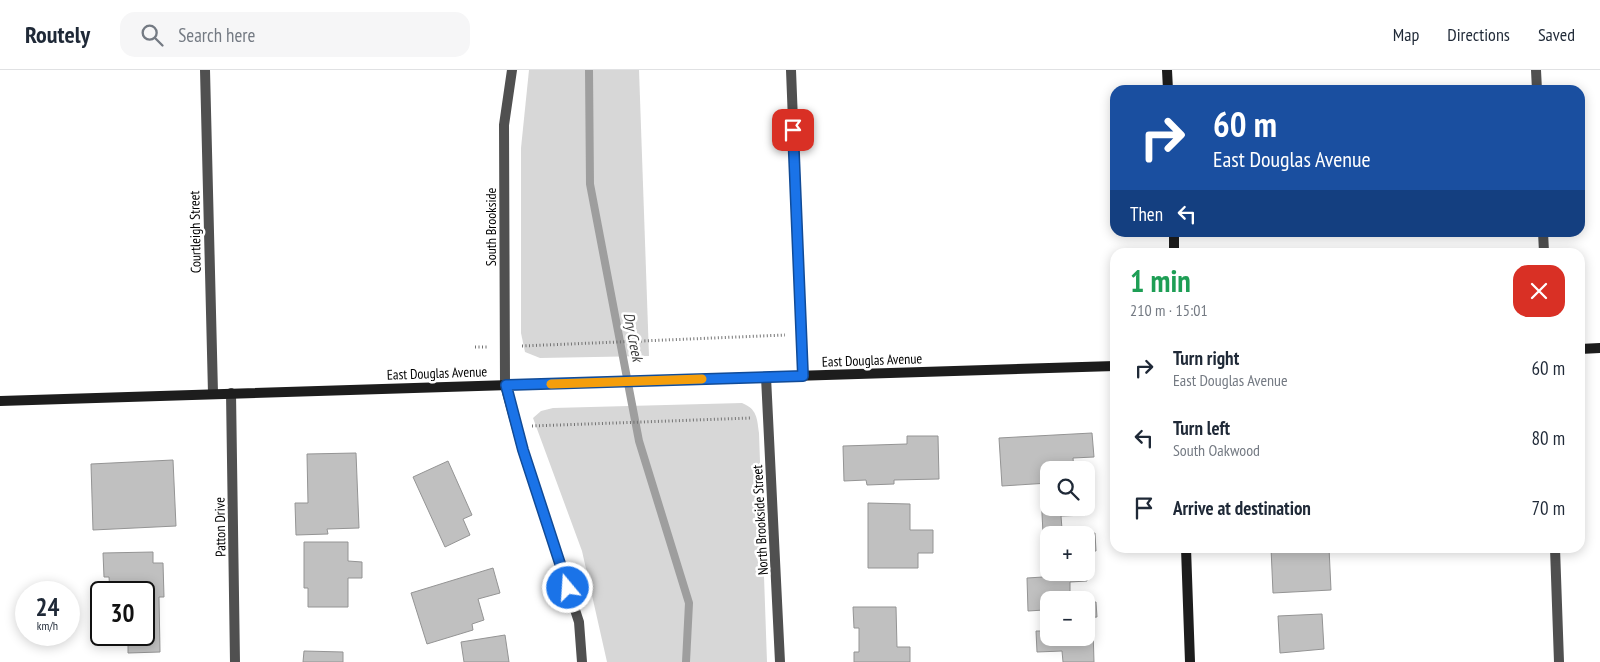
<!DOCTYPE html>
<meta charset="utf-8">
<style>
body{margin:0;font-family:"PT Sans Narrow",sans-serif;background:#f6f6f7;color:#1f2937;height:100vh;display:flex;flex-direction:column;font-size:19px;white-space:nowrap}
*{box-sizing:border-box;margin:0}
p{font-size:16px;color:#747a83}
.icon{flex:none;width:28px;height:28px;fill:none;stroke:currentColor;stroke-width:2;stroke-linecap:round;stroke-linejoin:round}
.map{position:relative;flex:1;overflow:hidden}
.side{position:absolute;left:1110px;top:178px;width:475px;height:305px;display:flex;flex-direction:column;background:#fff;border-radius:15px;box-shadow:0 2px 12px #0003}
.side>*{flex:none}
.banner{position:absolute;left:1110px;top:15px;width:475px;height:152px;border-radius:15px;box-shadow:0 2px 12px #0003;background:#1a4fa0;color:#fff;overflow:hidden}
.buttons{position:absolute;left:1040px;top:391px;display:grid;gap:10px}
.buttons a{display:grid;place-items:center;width:55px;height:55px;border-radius:10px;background:#fff;box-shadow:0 2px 12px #0003;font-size:25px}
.speed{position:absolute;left:15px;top:511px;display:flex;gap:10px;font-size:25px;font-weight:700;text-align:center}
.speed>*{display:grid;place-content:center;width:65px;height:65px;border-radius:50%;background:#fff;box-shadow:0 2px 12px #0003;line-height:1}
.speed small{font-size:12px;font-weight:400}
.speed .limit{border:2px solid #111;border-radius:8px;background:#fff;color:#111}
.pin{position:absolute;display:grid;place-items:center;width:42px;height:42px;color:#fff;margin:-21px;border-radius:10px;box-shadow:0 2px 8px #0006}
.me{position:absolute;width:55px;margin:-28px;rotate:342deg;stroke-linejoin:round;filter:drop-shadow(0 0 4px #0008)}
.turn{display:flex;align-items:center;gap:18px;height:105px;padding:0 20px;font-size:22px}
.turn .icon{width:65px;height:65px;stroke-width:2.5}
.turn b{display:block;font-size:35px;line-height:42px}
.then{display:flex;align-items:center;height:48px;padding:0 20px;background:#0003;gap:10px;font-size:19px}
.round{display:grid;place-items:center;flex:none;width:52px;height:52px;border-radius:15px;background:#f6f6f7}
.overview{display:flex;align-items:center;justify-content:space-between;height:85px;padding:0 20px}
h1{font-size:30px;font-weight:800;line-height:38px;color:#1e9e55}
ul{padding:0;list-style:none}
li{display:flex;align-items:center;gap:15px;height:70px;padding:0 20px}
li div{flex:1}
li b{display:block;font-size:19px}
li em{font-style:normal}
header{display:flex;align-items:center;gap:30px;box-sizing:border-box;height:70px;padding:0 25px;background:#fff;border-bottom:1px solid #e0e1e3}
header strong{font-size:24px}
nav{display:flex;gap:28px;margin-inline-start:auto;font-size:18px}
.search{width:350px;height:45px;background:#f6f6f7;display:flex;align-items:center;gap:12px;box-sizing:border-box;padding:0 18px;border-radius:15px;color:#747a83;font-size:19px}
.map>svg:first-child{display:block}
.green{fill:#d7d7d7}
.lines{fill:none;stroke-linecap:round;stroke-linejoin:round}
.stream{stroke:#9e9e9e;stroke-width:8}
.building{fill:#c0c0c0;stroke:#949494}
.path{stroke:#727272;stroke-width:3;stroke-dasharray:1 2.5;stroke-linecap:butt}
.street{stroke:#505050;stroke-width:10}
.secondary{stroke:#1d1d1d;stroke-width:10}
.route-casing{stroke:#114b97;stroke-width:12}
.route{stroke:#1a73e8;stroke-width:9}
.slow{stroke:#f59e0b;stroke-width:9}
.labels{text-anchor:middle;stroke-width:5;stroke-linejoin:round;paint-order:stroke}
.street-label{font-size:14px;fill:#000;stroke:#fff}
.water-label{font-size:15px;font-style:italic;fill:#3f3f3f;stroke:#fff}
</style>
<header>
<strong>Routely</strong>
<div class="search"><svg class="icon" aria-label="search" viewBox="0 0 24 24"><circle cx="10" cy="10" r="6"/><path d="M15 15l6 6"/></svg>Search here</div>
<nav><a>Map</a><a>Directions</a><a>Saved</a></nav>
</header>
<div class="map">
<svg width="1600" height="592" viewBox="0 0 1600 592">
<rect width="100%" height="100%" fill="#fff"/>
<g class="green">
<polygon points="529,0 639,0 649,286 540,288 525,282 521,263 521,78"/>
<path d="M742,333C757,339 757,348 759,363L767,592H607L582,481L533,348L541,341L553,338Z"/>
</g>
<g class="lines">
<polyline class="stream" points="589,0 590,114 639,371 689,533 686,592"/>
</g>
<g class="building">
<polygon points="1092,363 1094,387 1073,388 1074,400 1049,400 1049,413 1002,416 999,368"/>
<polygon points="907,366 938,366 939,409 894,410 894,414 867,415 866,410 844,411 843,376 907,374"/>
<polygon points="356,383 359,458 327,459 328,464 296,465 295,433 308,433 307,384"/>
<polygon points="173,390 176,456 93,460 91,394"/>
<polygon points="448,391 472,445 463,449 470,465 445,477 413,407"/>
<polygon points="1041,424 1049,424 1049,438 1086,438 1086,445 1061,446 1062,459 1070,459 1070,465 1095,463 1096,481 1086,481 1086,465 1049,465 1049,483 1044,483"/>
<polygon points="868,433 910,434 910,460 933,460 933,483 918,483 918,498 868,498"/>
<polygon points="304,472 348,472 348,491 362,492 362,508 348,508 348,537 308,537 308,518 304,518"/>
<polygon points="1271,478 1329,478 1331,520 1273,523"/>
<polygon points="153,482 153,493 163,493 164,527 159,527 160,582 128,583 128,571 132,571 132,565 144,565 144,522 110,522 109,507 104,507 103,483"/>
<polygon points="1049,492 1049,502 1086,502 1086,496 1087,511 1070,512 1070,530 1049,530 1049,550 1044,550 1044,540 1028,541 1027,508 1043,507 1042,493"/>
<polygon points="493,498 500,523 478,529 484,550 472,554 473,560 427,574 411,523"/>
<polygon points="1086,532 1096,532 1097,547 1086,548"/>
<polygon points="853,537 896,537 897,577 910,577 910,592 854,592 854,582 859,582 859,558 854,558"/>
<polygon points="1322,544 1324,579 1280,583 1278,546"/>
<polygon points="1093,559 1094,592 1063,592 1062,581 1037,582 1036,561 1049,561 1049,568 1086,568 1086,560"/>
<polygon points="505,565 509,592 464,592 461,572"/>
<polygon points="304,581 343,582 343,592 303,592"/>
</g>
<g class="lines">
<g class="path">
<polyline points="522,276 785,265"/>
<polyline points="475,277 488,277"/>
<polyline points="532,356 751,348"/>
</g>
<g class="street">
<polyline points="205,0 213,323"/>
<polyline points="512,0 504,55 505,315 523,381 579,552 582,592"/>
<polyline points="791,0 803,306"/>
<polyline points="1536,0 1537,20"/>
<polyline points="1543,162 1544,182"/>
<polyline points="766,307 780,592"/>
<polyline points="231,323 235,592"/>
<polyline points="1555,478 1559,592"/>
</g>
<g class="secondary">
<polyline points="1167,0 1168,20"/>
<polyline points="1174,162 1174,182"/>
<polyline points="1580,279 1600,278"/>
<polyline points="0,331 1115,296"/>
<polyline points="1186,478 1190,592"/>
</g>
</g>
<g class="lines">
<g class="route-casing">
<polyline id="route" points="568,518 523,380 506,315 803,306 793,60"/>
</g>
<use href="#route" class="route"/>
<polyline class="slow" points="551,314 702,309"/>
</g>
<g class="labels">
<g class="street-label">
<text transform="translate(491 157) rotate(-90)" y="5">South Brookside</text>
<text transform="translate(195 162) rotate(-91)" y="5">Courtleigh Street</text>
<text transform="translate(872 290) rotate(-2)" y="5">East Douglas Avenue</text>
<text transform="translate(437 303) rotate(-2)" y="5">East Douglas Avenue</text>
<text transform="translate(760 450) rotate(-93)" y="5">North Brookside Street</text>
<text transform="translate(220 457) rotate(-91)" y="5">Patton Drive</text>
</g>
<g class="water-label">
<text transform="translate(633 267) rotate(79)" y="5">Dry Creek</text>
</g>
</g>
</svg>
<div class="buttons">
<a><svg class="icon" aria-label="search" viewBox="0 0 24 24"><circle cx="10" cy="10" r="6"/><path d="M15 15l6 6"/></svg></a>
<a>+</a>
<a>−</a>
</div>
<div class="speed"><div>24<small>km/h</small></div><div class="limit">30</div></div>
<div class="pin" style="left:793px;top:60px;background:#d93025"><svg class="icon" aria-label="arrive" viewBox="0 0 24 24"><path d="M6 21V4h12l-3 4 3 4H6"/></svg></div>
<svg class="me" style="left:568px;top:518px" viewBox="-20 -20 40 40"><circle r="17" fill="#1a73e8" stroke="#fff" stroke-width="3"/><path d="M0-11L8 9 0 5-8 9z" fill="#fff"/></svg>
<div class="banner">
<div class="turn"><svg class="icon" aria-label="right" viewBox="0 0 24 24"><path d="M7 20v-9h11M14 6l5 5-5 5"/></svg><div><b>60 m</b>East Douglas Avenue</div></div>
<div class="then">Then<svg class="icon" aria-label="left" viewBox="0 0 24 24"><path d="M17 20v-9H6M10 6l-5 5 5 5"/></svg></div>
</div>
<section class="side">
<div class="overview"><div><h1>1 min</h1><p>210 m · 15:01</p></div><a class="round" style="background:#d93025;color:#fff"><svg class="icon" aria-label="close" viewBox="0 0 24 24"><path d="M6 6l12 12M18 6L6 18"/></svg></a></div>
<ul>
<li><svg class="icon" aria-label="right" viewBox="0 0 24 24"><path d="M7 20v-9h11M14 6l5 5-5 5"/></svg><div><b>Turn right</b><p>East Douglas Avenue</p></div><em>60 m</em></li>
<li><svg class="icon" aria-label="left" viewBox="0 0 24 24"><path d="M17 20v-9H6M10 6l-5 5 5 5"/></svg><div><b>Turn left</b><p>South Oakwood</p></div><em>80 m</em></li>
<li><svg class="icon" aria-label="arrive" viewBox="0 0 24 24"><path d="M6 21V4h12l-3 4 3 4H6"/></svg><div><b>Arrive at destination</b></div><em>70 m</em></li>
</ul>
</section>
</div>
